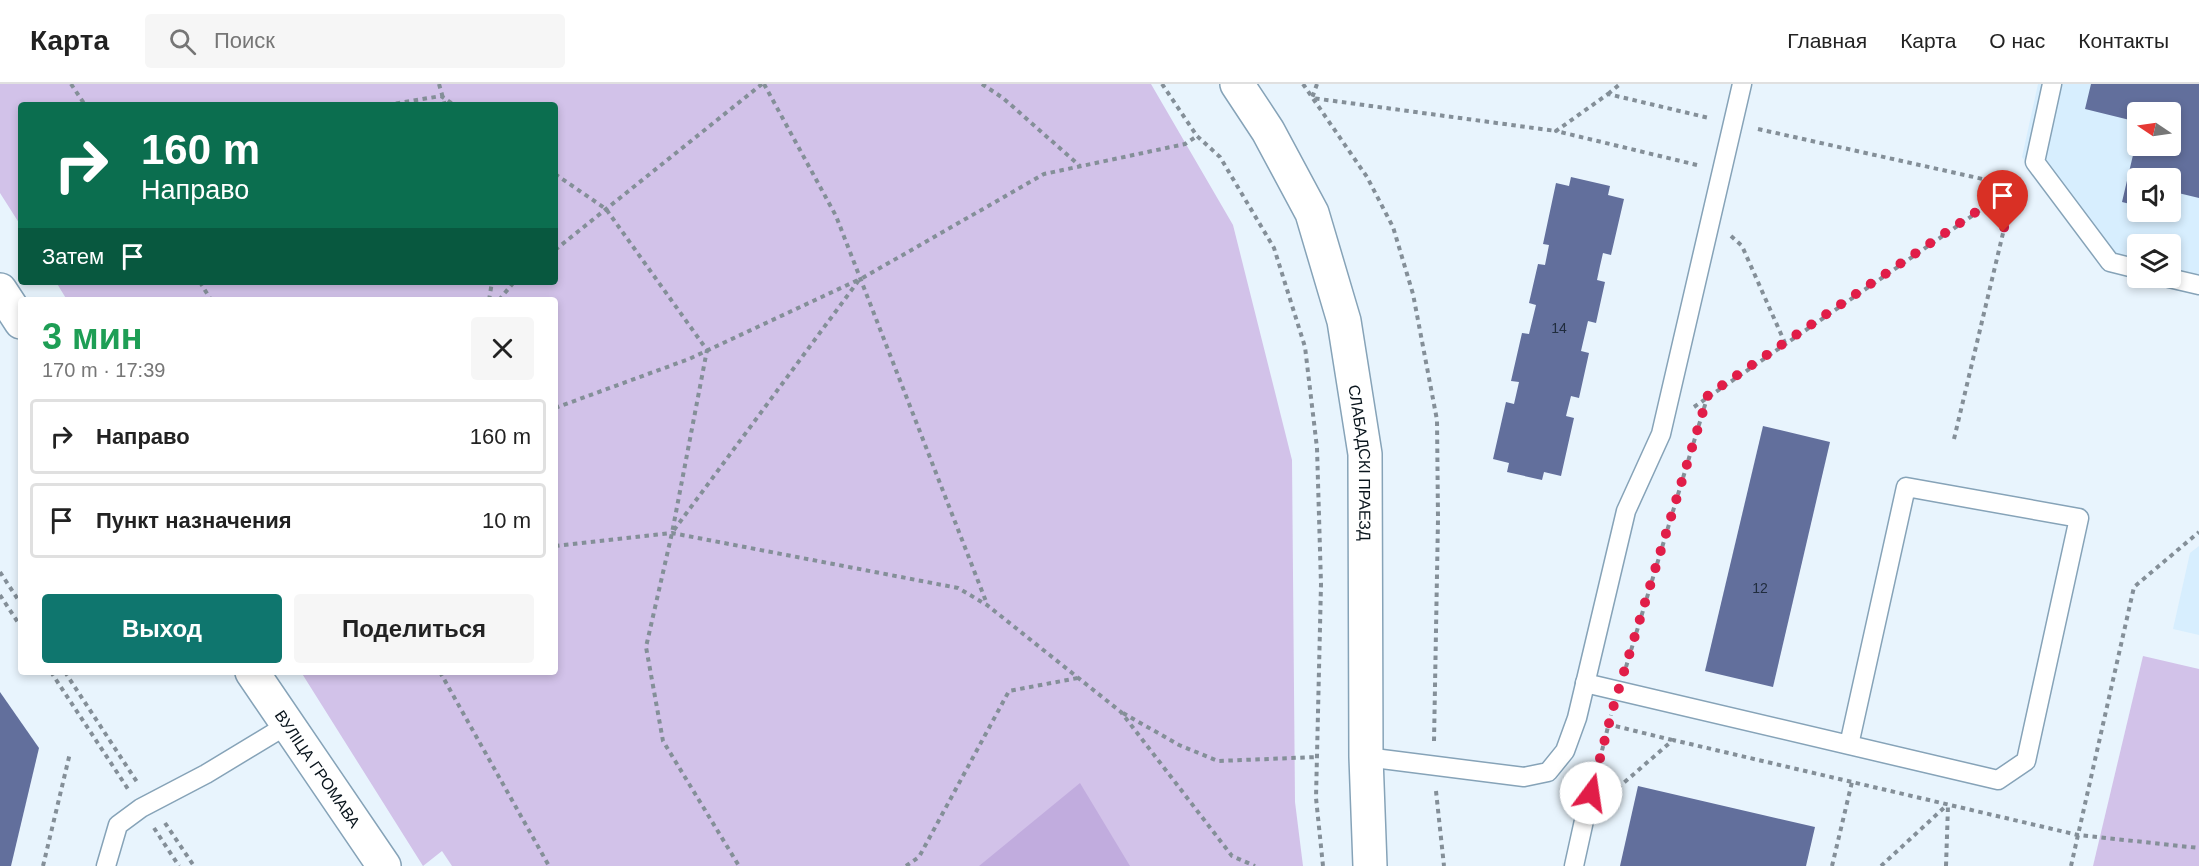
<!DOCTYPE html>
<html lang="ru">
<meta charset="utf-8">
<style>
body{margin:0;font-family:Arial,sans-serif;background:#f6f6f6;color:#222;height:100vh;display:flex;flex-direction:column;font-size:22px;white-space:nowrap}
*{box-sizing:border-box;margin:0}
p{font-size:20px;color:#767676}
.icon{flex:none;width:33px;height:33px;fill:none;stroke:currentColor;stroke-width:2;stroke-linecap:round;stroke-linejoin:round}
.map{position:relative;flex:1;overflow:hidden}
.details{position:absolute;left:18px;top:213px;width:540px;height:378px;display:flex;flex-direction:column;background:#fff;border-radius:6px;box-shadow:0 3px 9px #0003}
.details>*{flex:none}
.guide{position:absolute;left:18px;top:18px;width:540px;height:183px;border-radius:6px;box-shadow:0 3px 9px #0003;background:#0b6e4f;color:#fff;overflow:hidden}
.needle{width:39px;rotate:283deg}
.controls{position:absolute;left:2127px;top:18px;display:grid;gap:12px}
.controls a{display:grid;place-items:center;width:54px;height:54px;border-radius:6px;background:#fff;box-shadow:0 3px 9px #0003;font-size:30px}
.pin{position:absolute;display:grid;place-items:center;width:51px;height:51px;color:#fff;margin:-62px -26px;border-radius:50% 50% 50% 0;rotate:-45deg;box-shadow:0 0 6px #0007}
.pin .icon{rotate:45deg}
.me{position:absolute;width:66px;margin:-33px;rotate:14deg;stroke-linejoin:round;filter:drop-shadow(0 0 4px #0008)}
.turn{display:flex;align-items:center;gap:21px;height:126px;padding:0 24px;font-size:27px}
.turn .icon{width:78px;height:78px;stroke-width:2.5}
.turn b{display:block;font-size:42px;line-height:51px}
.then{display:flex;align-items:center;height:57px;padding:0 24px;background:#0003;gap:12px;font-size:22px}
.round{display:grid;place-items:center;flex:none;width:63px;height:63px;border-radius:6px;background:#f6f6f6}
.head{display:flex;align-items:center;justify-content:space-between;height:102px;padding:0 24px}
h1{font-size:36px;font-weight:600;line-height:45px;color:#1e9e55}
.cta{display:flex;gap:12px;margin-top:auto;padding:12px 24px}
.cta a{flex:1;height:69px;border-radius:6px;background:#0f766e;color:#fff;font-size:24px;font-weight:600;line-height:69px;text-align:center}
.cta a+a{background:#f6f6f6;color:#222}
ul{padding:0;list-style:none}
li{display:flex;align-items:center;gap:18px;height:75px;margin:0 12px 9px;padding:0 12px;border:3px solid #e0e0e0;border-radius:6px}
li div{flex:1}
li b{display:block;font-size:22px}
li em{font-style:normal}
header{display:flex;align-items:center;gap:36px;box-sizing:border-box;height:84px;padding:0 30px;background:#fff;border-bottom:2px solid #e0e0e0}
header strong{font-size:28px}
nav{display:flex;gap:33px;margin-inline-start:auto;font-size:21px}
.search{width:420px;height:54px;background:#f6f6f6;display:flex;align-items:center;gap:15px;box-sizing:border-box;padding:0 21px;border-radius:6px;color:#767676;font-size:22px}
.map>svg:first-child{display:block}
.built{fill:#d7eefe;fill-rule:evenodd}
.green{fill:#d2c2e9}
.forest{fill:#c1acde}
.building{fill:#626f9c}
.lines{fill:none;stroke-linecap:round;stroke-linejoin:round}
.lane-casing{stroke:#86a3b8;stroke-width:21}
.secondary-casing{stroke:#86a3b8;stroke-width:36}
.path{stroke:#848f98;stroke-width:4;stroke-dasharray:4.5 4.5;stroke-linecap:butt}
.lane{stroke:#fff;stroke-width:18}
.secondary{stroke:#fff;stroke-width:33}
.route{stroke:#e11d48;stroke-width:10;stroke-dasharray:0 18}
.labels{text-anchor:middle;stroke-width:5;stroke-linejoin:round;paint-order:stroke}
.number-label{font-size:14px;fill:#202c3d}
.street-label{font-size:16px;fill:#0a151d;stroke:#fff}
</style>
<header>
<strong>Карта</strong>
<div class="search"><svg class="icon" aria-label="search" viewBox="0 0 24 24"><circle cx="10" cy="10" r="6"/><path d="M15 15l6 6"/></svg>Поиск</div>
<nav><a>Главная</a><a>Карта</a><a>О нас</a><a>Контакты</a></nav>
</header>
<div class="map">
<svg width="2199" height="782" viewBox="0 0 2199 782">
<rect width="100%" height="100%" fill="#e8f4fd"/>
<g class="built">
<path d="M2038,0H2199V210L2103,186L2022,73ZM2138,28H2170V62H2138ZM2138,94H2170V128H2138ZM2138,160H2170V194H2138Z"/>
<polygon points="2199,462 2199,551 2173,545 2190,469"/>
</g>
<g class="green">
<polygon points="0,0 1151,0 1233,141 1292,376 1295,718 1303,782 452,782 442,767 423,782 301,588 555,588 555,216 67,216 56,198 555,198 555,21 21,21 21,142 0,109"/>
<polygon points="2143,572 2199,585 2199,782 2093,782"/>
</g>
<polygon class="forest" points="1080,699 1130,782 979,782"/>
<g class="building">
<polygon points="2091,0 2199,0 2199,114 2170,107 2170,94 2138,94 2138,122 2122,118 2137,54 2138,62 2170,62 2170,28 2138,28 2138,38 2085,25"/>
<polygon points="1571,93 1610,102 1608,111 1624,115 1611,171 1603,169 1600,182 1597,196 1605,198 1596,239 1588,237 1581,267 1589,269 1579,314 1571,312 1566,332 1574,334 1561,392 1544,388 1542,396 1507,388 1509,379 1493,375 1506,318 1514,320 1519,298 1511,297 1522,249 1529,250 1536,221 1529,219 1538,180 1545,181 1549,161 1543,160 1556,99 1569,102"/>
<polygon points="1763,342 1830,358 1773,603 1705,587"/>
<polygon points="0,608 39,664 11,782 0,782"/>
<polygon points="1638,702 1815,743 1806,782 1620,782"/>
</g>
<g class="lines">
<g class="lane-casing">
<g id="lane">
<polyline points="2052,0 2035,78 2110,178 2138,185"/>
<polyline points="2169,194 2199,201"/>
<polyline points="1585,599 1998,696 2026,677 2079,434 1906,403 1849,661"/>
<polyline points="1366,673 1524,693 1548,688 1565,667 1577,634 1626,427 1661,350 1742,0"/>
<polyline points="106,782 118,741 141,724 206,690 287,641"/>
<polyline points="1574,782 1585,732"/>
</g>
</g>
<g class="secondary-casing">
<g id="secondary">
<path id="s1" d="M1237,0L1268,47L1312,129L1344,237L1365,370L1366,673L1370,782"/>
<polyline points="0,206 21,238"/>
<path id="s2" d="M252,588L384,782"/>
</g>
</g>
<g class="path">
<polyline points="71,0 85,21"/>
<polyline points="439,0 445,21"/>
<polyline points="764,0 836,132 987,520"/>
<polyline points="982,0 1003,14 1080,82"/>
<polyline points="1162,0 1197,52 1220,73 1274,164 1305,263 1317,364 1321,500 1316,714 1323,782"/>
<polyline points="1303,0 1367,93 1393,143 1413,210 1437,336 1438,435 1434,658"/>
<polyline points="1317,0 1312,14 1556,47"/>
<polyline points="1608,10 1620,0"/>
<polyline points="387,21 441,12 454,21"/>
<polyline points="1758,45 2014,102"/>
<polyline points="1697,81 1556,47 1608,10 1709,34"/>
<polyline points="555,90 606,125 707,266 672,449 646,563 663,657 739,782"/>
<polyline points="1731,152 1742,162 1785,259"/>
<polyline points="555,166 762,0"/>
<polyline points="200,198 211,216"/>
<polyline points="489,216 492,198"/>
<polyline points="499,216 514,198"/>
<polyline points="1694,323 2014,103"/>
<polyline points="555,324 689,275 858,196"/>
<polyline points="1954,355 2014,103"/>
<polyline points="674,446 859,196 1044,90 1185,60 1197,52"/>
<polyline points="555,462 672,449 958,504 987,521 1121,628 1232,772 1255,782"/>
<polyline points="0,488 21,520"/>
<polyline points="0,511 21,543"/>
<polyline points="1626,583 1708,311"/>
<polyline points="51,588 128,705"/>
<polyline points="65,588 137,698"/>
<polyline points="440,588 549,782"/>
<polyline points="1123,629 1179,661 1218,677 1317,673"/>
<polyline points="1607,640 1672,656"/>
<polyline points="1436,707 1444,782"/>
<polyline points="1591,710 1611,631"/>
<polyline points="1604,716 1673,656 2078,751 2199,764"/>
<polyline points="165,739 194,782"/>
<polyline points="154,744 179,782"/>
<polyline points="43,782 70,669"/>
<polyline points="906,782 919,773 1009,607 1078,594"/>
<polyline points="1832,782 1852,698"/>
<polyline points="1881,782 1947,721"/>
<polyline points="1946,782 1948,722"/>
<polyline points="2071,782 2134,503 2199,448"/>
</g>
<use href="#lane" class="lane"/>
<use href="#secondary" class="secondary"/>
</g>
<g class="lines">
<polyline class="route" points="1591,709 1613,624 1708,311 2014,102 2003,148"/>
</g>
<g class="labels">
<g class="number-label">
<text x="1559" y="249">14</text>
<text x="1760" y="509">12</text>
</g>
<g class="street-label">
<text dy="6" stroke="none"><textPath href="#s1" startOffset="405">СЛАБАДСКІ ПРАЕЗД</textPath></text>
<text dy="6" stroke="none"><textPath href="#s2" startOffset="117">ВУЛІЦА ГРОМАВА</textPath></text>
</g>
</g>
</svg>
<div class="controls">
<a><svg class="needle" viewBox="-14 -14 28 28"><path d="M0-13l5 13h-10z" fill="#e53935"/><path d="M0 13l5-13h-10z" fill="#767676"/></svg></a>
<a><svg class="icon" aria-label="sound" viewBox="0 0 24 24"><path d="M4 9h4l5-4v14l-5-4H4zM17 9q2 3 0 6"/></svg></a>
<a><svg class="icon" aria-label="layers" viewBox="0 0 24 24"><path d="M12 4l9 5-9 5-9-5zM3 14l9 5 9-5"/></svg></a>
</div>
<div class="pin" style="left:2003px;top:148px;background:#d93025"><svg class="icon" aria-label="arrive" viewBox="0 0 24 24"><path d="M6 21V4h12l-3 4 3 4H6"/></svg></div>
<svg class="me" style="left:1591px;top:709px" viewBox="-20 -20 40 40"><circle r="19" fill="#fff"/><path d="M0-13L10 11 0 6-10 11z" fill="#e11d48"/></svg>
<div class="guide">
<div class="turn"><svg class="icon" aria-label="right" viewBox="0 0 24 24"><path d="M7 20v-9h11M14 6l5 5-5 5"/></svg><div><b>160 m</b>Направо</div></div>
<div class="then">Затем<svg class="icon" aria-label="arrive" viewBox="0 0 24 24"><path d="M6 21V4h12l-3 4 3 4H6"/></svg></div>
</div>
<section class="details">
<div class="head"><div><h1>3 мин</h1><p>170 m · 17:39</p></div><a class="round"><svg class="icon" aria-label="close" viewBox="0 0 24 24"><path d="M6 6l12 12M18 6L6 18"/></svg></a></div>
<ul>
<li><svg class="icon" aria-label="right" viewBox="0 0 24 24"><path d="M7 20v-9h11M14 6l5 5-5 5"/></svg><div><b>Направо</b></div><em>160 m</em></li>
<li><svg class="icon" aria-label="arrive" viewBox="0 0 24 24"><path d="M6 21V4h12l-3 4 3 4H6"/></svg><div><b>Пункт назначения</b></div><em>10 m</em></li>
</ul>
<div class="cta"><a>Выход</a><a>Поделиться</a></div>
</section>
</div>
